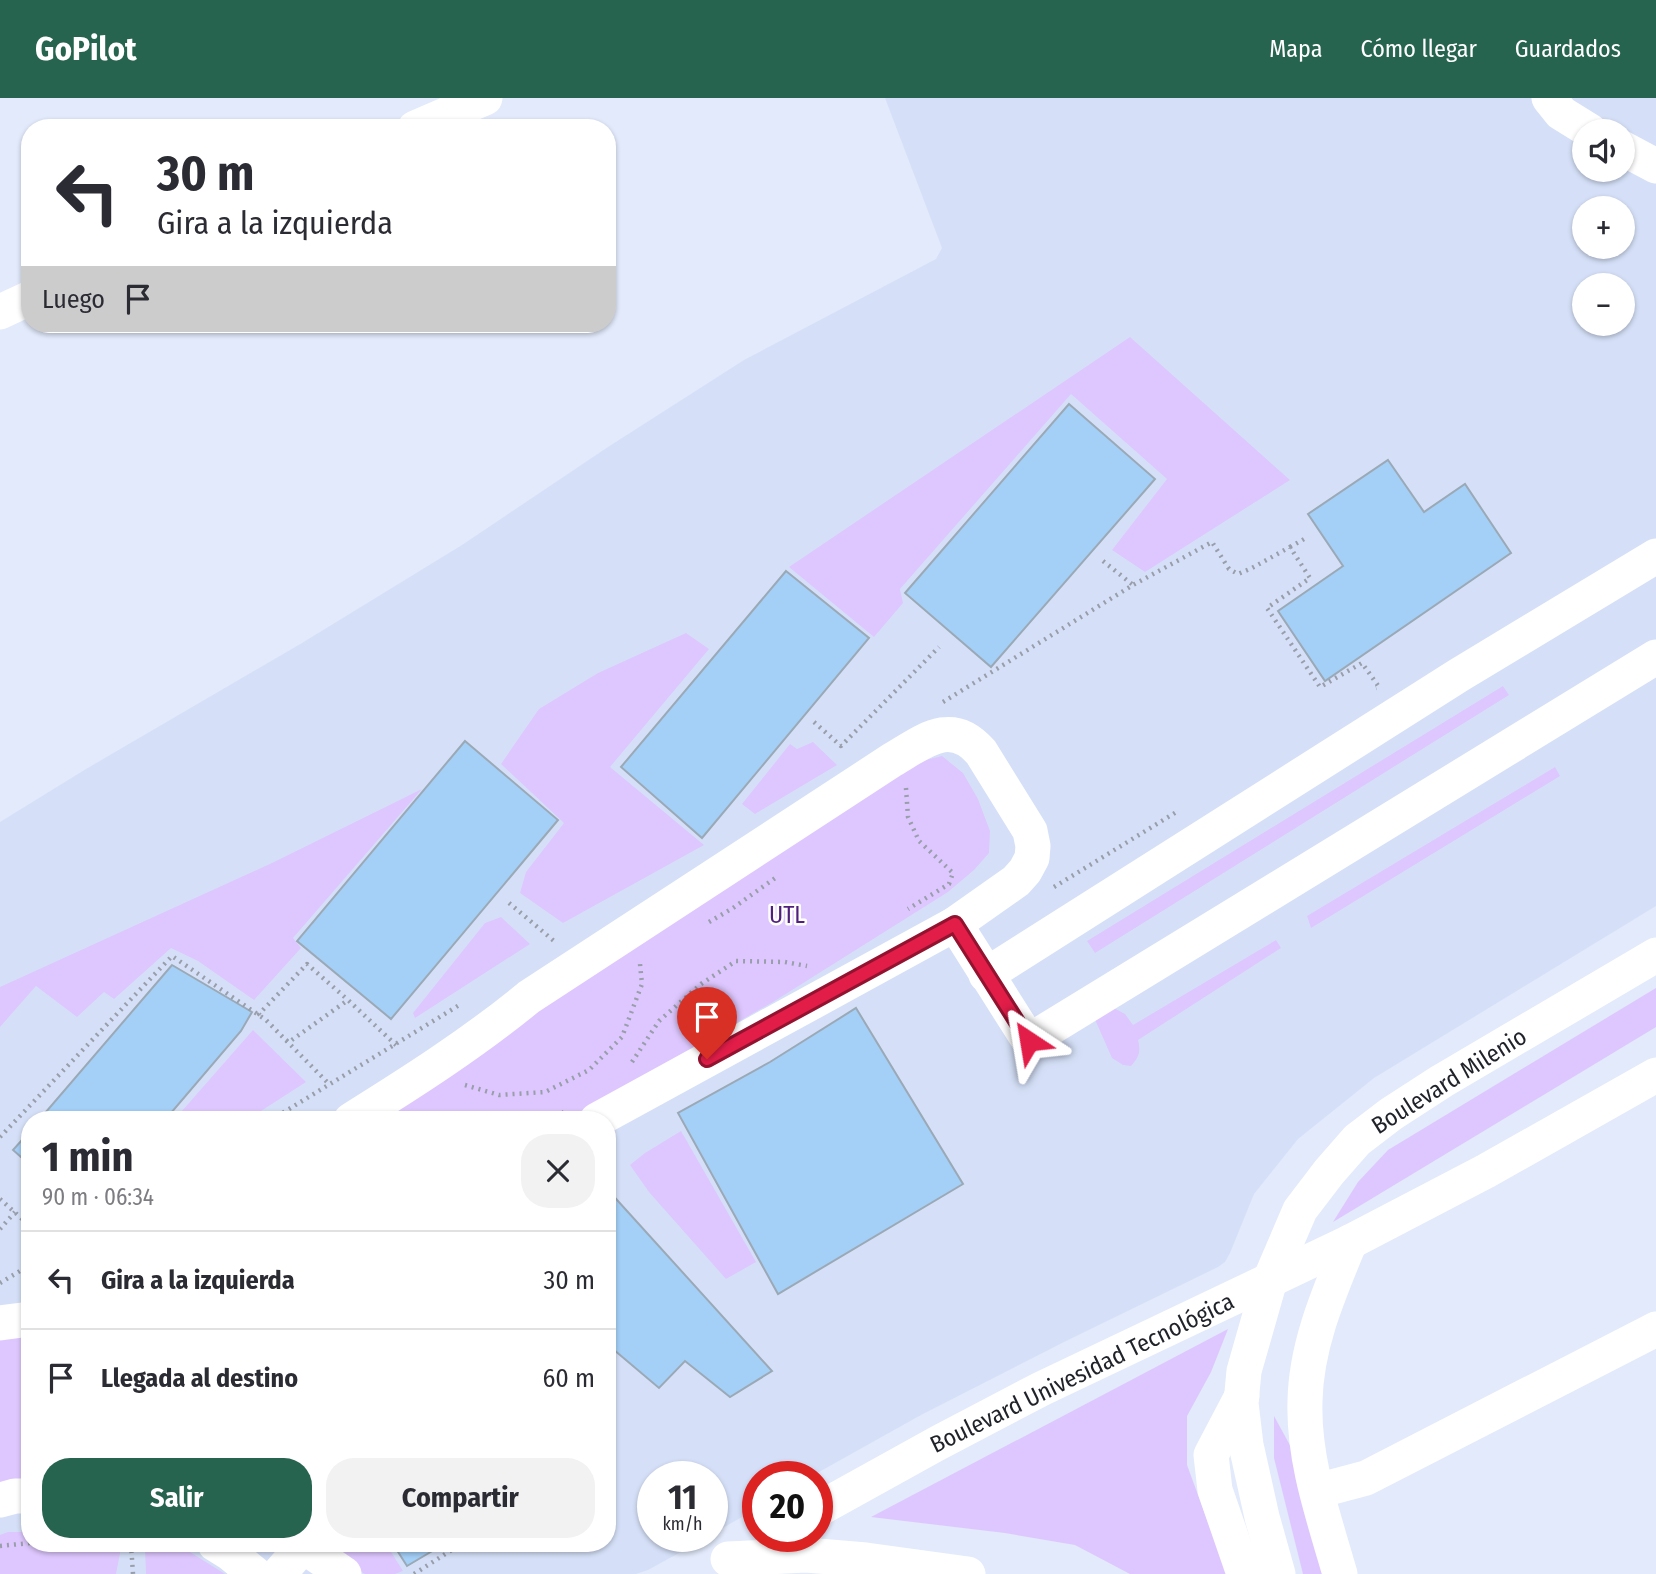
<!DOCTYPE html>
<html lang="es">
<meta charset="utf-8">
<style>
body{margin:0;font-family:"Fira Sans Condensed",sans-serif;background:#f2f2f3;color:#2b2b33;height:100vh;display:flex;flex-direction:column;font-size:26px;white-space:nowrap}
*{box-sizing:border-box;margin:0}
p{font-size:23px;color:#7c7c81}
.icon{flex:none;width:38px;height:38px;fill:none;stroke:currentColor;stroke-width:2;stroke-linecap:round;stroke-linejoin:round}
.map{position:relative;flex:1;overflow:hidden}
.details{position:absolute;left:21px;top:1013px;width:595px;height:441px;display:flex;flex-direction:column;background:#fff;border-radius:28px;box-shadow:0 2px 5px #0004}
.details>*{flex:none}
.top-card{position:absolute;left:21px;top:21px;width:595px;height:214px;border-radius:28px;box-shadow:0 2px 5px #0004;background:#fff;color:#2b2b33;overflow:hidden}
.tools{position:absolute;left:1572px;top:21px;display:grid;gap:14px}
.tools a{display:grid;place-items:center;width:63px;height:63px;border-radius:50%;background:#fff;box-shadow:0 2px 5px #0004;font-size:35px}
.speed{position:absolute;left:637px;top:1363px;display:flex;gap:14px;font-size:35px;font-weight:700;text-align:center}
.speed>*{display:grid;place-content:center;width:91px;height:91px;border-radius:50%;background:#fff;box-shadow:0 2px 5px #0004;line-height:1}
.speed small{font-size:18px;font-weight:400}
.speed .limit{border:10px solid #d22;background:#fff;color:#111}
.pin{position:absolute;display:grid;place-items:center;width:60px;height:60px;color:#fff;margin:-72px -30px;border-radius:50% 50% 50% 0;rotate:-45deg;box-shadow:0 0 7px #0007}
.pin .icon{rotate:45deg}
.me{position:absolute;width:77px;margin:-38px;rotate:327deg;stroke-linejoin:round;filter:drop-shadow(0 0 5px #0008)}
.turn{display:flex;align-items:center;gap:24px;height:147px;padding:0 21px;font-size:32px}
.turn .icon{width:91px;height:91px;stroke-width:2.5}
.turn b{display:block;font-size:49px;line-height:60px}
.then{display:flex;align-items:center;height:66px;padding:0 21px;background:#0003;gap:14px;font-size:26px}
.round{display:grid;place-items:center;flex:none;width:74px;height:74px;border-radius:28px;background:#f2f2f3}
.overview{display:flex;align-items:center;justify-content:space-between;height:119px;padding:0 21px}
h1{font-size:42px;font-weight:700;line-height:52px}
.button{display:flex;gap:14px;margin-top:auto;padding:14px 21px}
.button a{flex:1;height:80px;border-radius:28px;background:#276450;color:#fff;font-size:28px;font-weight:700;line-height:80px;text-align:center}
.button a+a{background:#f2f2f3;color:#2b2b33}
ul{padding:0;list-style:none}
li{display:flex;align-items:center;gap:21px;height:98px;padding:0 21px;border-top:2px solid #e1e1e2}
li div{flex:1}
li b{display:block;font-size:26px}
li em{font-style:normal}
header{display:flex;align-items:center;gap:42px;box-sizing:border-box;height:98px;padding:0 35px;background:#276450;color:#fff}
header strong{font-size:33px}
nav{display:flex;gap:38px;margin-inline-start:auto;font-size:24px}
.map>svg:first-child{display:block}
.built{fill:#d5e0f8;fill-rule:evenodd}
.green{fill:#dec7fe}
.building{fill:#a4cff6;stroke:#9ba9b6;stroke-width:2}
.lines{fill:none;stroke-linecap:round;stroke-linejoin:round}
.path{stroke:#989eaa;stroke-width:4.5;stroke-dasharray:2 5;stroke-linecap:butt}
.minor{stroke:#fff;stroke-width:35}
.route-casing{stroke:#92132f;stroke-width:18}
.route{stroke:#e11d48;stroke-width:12}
.labels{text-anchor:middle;stroke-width:5;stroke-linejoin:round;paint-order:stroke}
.park-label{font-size:24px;fill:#501f7c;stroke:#fff}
.street-label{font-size:24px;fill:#1f2228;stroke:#fff}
</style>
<header>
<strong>GoPilot</strong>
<nav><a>Mapa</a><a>Cómo llegar</a><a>Guardados</a></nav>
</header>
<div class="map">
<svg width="1656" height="1476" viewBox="0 0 1656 1476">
<rect width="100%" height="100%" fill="#e2eafb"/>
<path class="built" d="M885,0H1656V808L1374,980L1298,1041L1254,1096L1230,1155L1225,1164L1218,1169L1064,1244L921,1317L810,1379H758V1410L712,1436V1379H653V1438L708,1439L648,1472L636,1476H0V724L86,671L302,545L462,447L608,349L744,262L936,161L942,150ZM1584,33H1622V72H1584ZM1584,110H1622V149H1584ZM1584,187H1622V226H1584ZM30,1022H607V1446H30Z"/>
<g class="green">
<polygon points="1130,239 1290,382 1145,474 1112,452 1167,381 1071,296 900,491 903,505 874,539 789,469"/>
<polygon points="686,535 709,551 610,669 704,747 563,825 520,795 526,774 564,725 501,666 539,611 598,575"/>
<polygon points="1503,588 1509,597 1095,855 1087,843"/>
<polygon points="813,644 837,667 755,716 742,706 790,646 797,651"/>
<polygon points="942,658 963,675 978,701 990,733 989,755 974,772 948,794 773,904 565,1022 377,1022 469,958 913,665"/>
<polygon points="1555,669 1560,678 1311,830 1307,818"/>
<polygon points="422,691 293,840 301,850 254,902 198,863 171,850 114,901 104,894 77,919 36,888 0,929 0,889 272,765"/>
<polygon points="501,819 530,846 415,920 413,915 485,825"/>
<path d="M1276,842L1281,850L1138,942C1141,954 1139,959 1131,968L1123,967L1112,960L1093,917L1112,909L1125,916L1133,927Z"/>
<polygon points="1656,890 1656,929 1333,1124 1358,1084 1388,1052"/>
<polygon points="253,932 306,984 247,1022 174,1022"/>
<polygon points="681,1033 756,1164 726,1181 649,1094 630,1067 645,1055"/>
<polygon points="30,1228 30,1384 0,1388 0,1235"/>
<polygon points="1228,1231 1211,1274 1187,1318 1187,1367 1227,1476 1130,1476 1075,1447 1005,1435 871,1419"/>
<polygon points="1274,1318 1292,1351 1326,1476 1303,1476 1274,1360"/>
<polygon points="8,1434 30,1434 30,1446 109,1446 121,1450 116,1476 0,1476 0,1437"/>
<polygon points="152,1446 177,1446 225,1476 146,1476 145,1451"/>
<polygon points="316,1446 386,1446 403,1473 395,1476 365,1476"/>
</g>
<g class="building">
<polygon points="1069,306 1155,381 991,569 905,495"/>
<polygon points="1388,362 1424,414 1465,386 1511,455 1325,583 1278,513 1343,468 1308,416"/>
<polygon points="786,473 869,540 702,740 621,669"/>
<polygon points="465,643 558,722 391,921 297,843"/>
<polygon points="172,867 252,914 241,933 165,1022 39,1022"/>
<polygon points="856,910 963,1086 778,1196 678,1015 770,964"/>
<polygon points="30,1033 30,1067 13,1052"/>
<polygon points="608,1092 772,1273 730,1299 685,1263 659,1290 607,1246"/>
<polygon points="393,1446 444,1446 407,1468"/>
</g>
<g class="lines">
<g class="path">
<polyline points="1290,449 1306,440"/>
<polyline points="1103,463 1133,487"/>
<polyline points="943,604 1133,487 1212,444 1229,471 1238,476 1252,470 1290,449 1310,480 1267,510 1320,589 1362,565 1379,589 1376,590"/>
<polyline points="814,624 841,648 939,549"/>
<polyline points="906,690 908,719 919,743 953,775 949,786 908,811"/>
<polyline points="1054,789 1178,713"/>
<polyline points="509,805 554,843"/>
<polyline points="709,824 733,810 778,778"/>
<polyline points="260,917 259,916 307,866 348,902"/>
<polyline points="286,942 289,944 348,902 396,947"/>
<polyline points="632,964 659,923 701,886 736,863 785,864 807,868"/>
<polyline points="465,987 499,997 545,994 589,972 622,939 642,886 640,866"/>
<polyline points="271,1022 461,906"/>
<polyline points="551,1022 564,1014"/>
<polyline points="0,1039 172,858 266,922 330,987"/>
<polyline points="0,1101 30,1128"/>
<polyline points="0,1131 15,1114"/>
<polyline points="0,1185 30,1167"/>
<polyline points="131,1446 133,1476"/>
<polyline points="0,1448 30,1445"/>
<polyline points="414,1476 461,1446"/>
</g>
<g class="minor">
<polyline points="1549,0 1561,15 1590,33"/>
<polyline points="415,30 485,0"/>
<polyline points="1622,50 1656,68"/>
<polyline points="0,214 30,200"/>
<polyline points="955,826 1029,943 1656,559"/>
<polyline points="986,877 1459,577 1656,458"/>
<path d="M351,1022C412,984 473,945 529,899L892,662C923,644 951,619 981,654L1030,733L1033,748L1032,760L1025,773L1016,783L955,826L597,1022"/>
<polyline points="0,1225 30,1221"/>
<polyline points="1242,1298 1211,1357 1215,1392 1244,1476"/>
<polyline points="1317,1393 1366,1380 1656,1231"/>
<polyline points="0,1402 15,1398 30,1398"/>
<polyline points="817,1412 938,1345 1041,1291 1350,1144 1486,1073 1656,977"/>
<polyline points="215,1446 231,1456 255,1476"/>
<polyline points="300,1446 344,1476"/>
<polyline points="728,1461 806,1457 866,1462 968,1476"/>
<polyline points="279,1476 303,1448"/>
<polyline points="1278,1476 1262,1419 1246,1347 1241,1305 1244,1273 1270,1182 1300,1112 1329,1074 1357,1042 1391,1016 1442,983 1656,857"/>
<path d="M1340,1476C1324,1420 1303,1362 1305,1303C1306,1247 1329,1195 1350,1144"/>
</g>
</g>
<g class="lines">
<g class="route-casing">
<polyline id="route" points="707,961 955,826 1029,943"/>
</g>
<use href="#route" class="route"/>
</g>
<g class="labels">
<g class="park-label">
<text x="787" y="825">UTL</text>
</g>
<g class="street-label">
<text transform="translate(1449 983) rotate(-32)" y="8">Boulevard Milenio</text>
<text transform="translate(1082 1275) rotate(-26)" y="8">Boulevard Univesidad Tecnológica</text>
</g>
</g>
</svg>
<div class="tools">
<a><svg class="icon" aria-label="sound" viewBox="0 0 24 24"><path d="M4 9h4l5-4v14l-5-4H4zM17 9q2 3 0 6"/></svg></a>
<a>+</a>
<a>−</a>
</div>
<div class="speed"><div>11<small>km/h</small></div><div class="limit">20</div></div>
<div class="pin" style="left:707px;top:961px;background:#d93025"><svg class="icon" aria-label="arrive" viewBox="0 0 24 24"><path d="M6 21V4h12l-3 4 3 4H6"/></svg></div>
<svg class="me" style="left:1029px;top:943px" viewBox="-20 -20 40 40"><path d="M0-17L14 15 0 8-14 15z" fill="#e11d48" stroke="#fff" stroke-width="4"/></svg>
<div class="top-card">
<div class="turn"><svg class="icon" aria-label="left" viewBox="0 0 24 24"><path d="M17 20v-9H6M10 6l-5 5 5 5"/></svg><div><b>30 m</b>Gira a la izquierda</div></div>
<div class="then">Luego<svg class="icon" aria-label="arrive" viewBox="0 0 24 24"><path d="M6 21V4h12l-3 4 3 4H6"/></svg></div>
</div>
<section class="details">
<div class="overview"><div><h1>1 min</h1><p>90 m · 06:34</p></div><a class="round"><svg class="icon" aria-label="close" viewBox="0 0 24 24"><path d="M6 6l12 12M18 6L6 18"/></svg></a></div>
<ul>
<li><svg class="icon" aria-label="left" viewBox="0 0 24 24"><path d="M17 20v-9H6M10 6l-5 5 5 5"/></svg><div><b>Gira a la izquierda</b></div><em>30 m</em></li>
<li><svg class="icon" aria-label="arrive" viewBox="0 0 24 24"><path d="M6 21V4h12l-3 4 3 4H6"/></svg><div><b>Llegada al destino</b></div><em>60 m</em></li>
</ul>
<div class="button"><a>Salir</a><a>Compartir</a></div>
</section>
</div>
